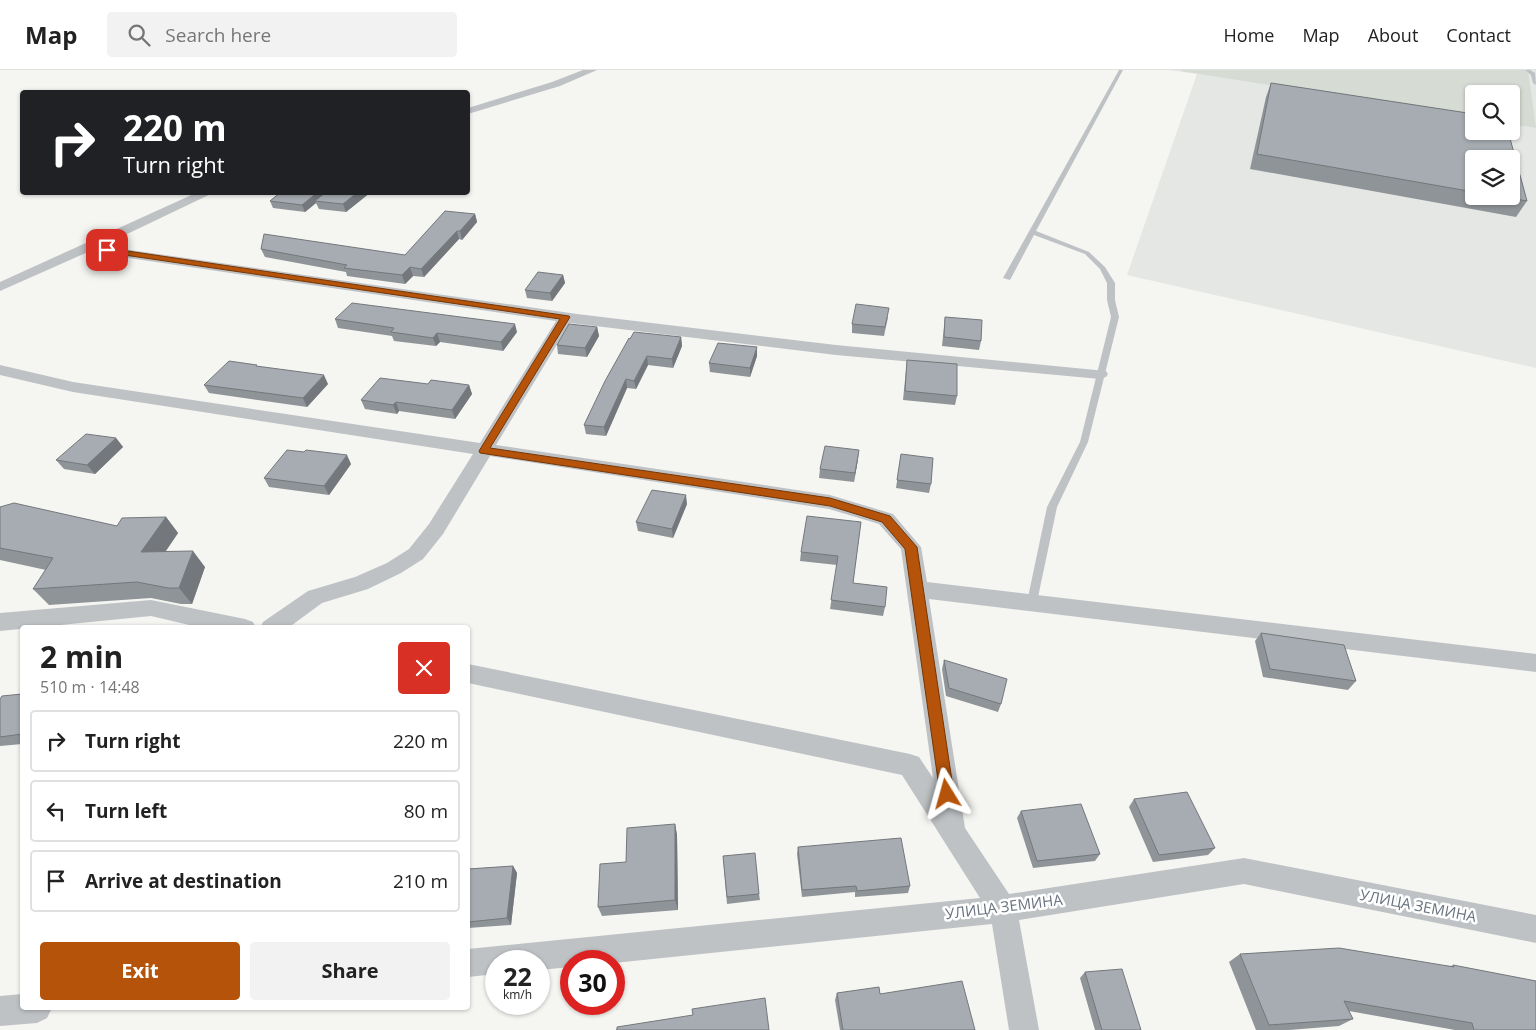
<!DOCTYPE html>
<meta charset="utf-8">
<style>
body{margin:0;font-family:"Open Sans",sans-serif;background:#f2f2f2;color:#222;height:100vh;display:flex;flex-direction:column;font-size:19px;white-space:nowrap}
*{box-sizing:border-box;margin:0}
p{font-size:16px;color:#767676}
.icon{flex:none;width:28px;height:28px;fill:none;stroke:currentColor;stroke-width:2;stroke-linecap:round;stroke-linejoin:round}
.map{position:relative;flex:1;overflow:hidden}
.side{position:absolute;left:20px;top:555px;width:450px;height:385px;display:flex;flex-direction:column;background:#fff;border-radius:5px;box-shadow:0 1px 4px #0004}
.side>*{flex:none}
.banner{position:absolute;left:20px;top:20px;width:450px;height:105px;border-radius:5px;box-shadow:0 1px 4px #0004;background:#202124;color:#fff;overflow:hidden}
.controls{position:absolute;left:1465px;top:15px;display:grid;gap:10px}
.controls a{display:grid;place-items:center;width:55px;height:55px;border-radius:5px;background:#fff;box-shadow:0 1px 4px #0004;font-size:25px}
.speed{position:absolute;left:485px;top:880px;display:flex;gap:10px;font-size:25px;font-weight:700;text-align:center}
.speed>*{display:grid;place-content:center;width:65px;height:65px;border-radius:50%;background:#fff;box-shadow:0 1px 4px #0004;line-height:1}
.speed small{font-size:12px;font-weight:400}
.speed .limit{border:8px solid #d22;background:#fff;color:#111}
.pin{position:absolute;display:grid;place-items:center;width:42px;height:42px;color:#fff;margin:-21px;border-radius:10px;box-shadow:0 2px 8px #0006}
.me{position:absolute;width:55px;margin:-28px;rotate:352deg;stroke-linejoin:round;filter:drop-shadow(0 0 4px #0008)}
.turn{display:flex;align-items:center;gap:18px;height:105px;padding:0 20px;font-size:22px}
.turn .icon{width:65px;height:65px;stroke-width:2.5}
.turn b{display:block;font-size:35px;line-height:42px}
.round{display:grid;place-items:center;flex:none;width:52px;height:52px;border-radius:5px;background:#f2f2f2}
.summary{display:flex;align-items:center;justify-content:space-between;height:85px;padding:0 20px}
h1{font-size:30px;font-weight:700;line-height:38px}
.primary-button{display:flex;gap:10px;margin-top:auto;padding:10px 20px}
.primary-button a{flex:1;height:58px;border-radius:5px;background:#b45309;color:#fff;font-size:20px;font-weight:700;line-height:58px;text-align:center}
.primary-button a+a{background:#f2f2f2;color:#222}
ul{padding:0;list-style:none}
li{display:flex;align-items:center;gap:15px;height:62px;margin:0 10px 8px;padding:0 10px;border:2px solid #e0e0e0;border-radius:5px}
li div{flex:1}
li b{display:block;font-size:19px}
li em{font-style:normal}
header{display:flex;align-items:center;gap:30px;box-sizing:border-box;height:70px;padding:0 25px;background:#fff;border-bottom:1px solid #e0e0e0}
header strong{font-size:24px}
nav{display:flex;gap:28px;margin-inline-start:auto;font-size:18px}
.search{width:350px;height:45px;background:#f2f2f2;display:flex;align-items:center;gap:12px;box-sizing:border-box;padding:0 18px;border-radius:5px;color:#767676;font-size:19px}
.map>svg:first-child{display:block}
.built{fill:#e5e7e5;fill-rule:evenodd}
.green{fill:#d6dbd4}
.lines{fill:none;stroke-linecap:round;stroke-linejoin:round}
.service{fill:#bfc2c5;fill-rule:evenodd}
.minor{fill:#bfc2c5;fill-rule:evenodd}
.wall{fill:#8f9498;fill-rule:evenodd}
.shaded-wall{fill:#74787c}
.building{fill:#a6acb1;stroke:#74787c}
.route{fill:#b45309;stroke:#753606}
.labels{text-anchor:middle;stroke-width:5;stroke-linejoin:round;paint-order:stroke}
.near-street-label{font-size:15px;fill:#68737f;stroke:#fff}
</style>
<header>
<strong>Map</strong>
<div class="search"><svg class="icon" aria-label="search" viewBox="0 0 24 24"><circle cx="10" cy="10" r="6"/><path d="M15 15l6 6"/></svg>Search here</div>
<nav><a>Home</a><a>Map</a><a>About</a><a>Contact</a></nav>
</header>
<div class="map">
<svg width="1536" height="960" viewBox="0 0 1536 960">
<rect width="100%" height="100%" fill="#f5f5f2"/>
<path class="built" d="M1169,0H1536V298L1127,205L1197,4ZM1474,24H1511V61H1474ZM1474,89H1511V126H1474Z"/>
<polygon class="green" points="1181,0 1528,0 1536,58 1511,54 1511,24 1474,24 1474,48 1181,1"/>
<g class="lines">
<g class="service">
<polygon points="1119,0 1123,0 1036,161 1089,182 1105,197 1115,213 1115,230 1119,247 1088,372 1057,437 1037,532 1036,535 1028,535 1027,532 1047,437 1080,372 1111,247 1107,230 1107,213 1100,199 1085,184 1034,165 1010,210 1003,208"/>
<polygon points="1525,0 1530,0 1535,3 1536,15 1533,13 1531,5"/>
</g>
<g class="minor">
<polygon points="583,0 597,0 560,16 468,44 468,38 552,12"/>
<polygon points="198,122 215,122 102,176 577,244 836,275 1106,301 1108,304 1106,307 1100,309 836,285 570,253 496,375 830,425 893,444 921,477 927,512 1536,584 1536,602 929,529 965,758 1009,824 1244,788 1536,845 1536,873 1244,814 1019,850 1039,960 1009,960 992,854 614,893 571,891 571,897 539,900 539,891 496,891 496,904 468,907 468,879 980,828 902,705 468,613 468,594 910,684 919,687 933,708 901,479 879,454 829,439 490,386 443,464 423,489 401,503 368,519 322,533 288,558 260,558 263,552 308,521 355,507 387,493 409,479 429,454 473,384 73,322 0,305 0,295 73,312 480,373 556,251 88,182 0,221 0,212"/>
<polygon points="151,530 245,549 253,552 256,558 202,558 151,546 0,561 0,543"/>
<polygon points="22,924 22,938 52,938 47,948 37,953 0,956 0,926"/>
</g>
</g>
<g class="wall">
<path d="M1271,13L1474,44V61H1508L1527,131L1516,147L1250,99L1266,27ZM1474,89H1511V126H1474Z"/>
<polygon points="281,122 324,122 325,123 326,122 371,122 346,142 319,139 316,133 305,142 273,138 270,131"/>
<polygon points="475,144 477,152 462,170 459,169 424,207 413,206 405,214 347,206 346,202 265,187 261,179 405,185"/>
<polygon points="563,205 565,213 552,231 527,228 525,220"/>
<polygon points="888,247 884,266 852,263 852,254"/>
<polygon points="945,247 981,271 979,280 942,276"/>
<polygon points="335,249 517,262 503,281 440,272 436,276 394,271 392,266 338,258"/>
<polygon points="597,257 599,266 587,287 558,284 557,275"/>
<polygon points="681,267 682,276 673,298 648,295 636,319 627,318 606,366 586,364 584,355 630,269"/>
<polygon points="757,286 750,307 710,302 709,293"/>
<polygon points="907,290 957,326 955,335 903,330"/>
<polygon points="258,296 328,314 307,337 209,323 204,315"/>
<polygon points="428,314 469,315 472,324 455,349 399,341 397,344 365,339 361,330"/>
<polygon points="116,368 123,377 95,404 64,399 56,390"/>
<polygon points="901,384 931,414 929,423 896,418"/>
<polygon points="858,389 854,412 819,408 820,399"/>
<polygon points="351,394 329,425 269,417 264,408"/>
<polygon points="687,434 673,468 638,461 636,452"/>
<polygon points="0,437 117,456 166,447 178,463 166,481 205,497 192,534 181,534 151,528 49,535 33,519 46,500 0,490"/>
<polygon points="861,452 853,513 885,537 883,546 830,539 837,495 800,491 801,482"/>
<polygon points="1261,563 1356,611 1348,620 1263,607 1255,571"/>
<polygon points="944,590 1001,634 998,642 946,626 942,599"/>
<polygon points="22,624 22,674 0,676 0,629"/>
<polygon points="1134,729 1215,778 1208,785 1153,792 1129,737"/>
<polygon points="1021,741 1100,784 1095,791 1033,798 1017,748"/>
<polygon points="675,754 677,765 678,840 602,846 598,837 626,792"/>
<polygon points="798,777 910,816 908,823 855,827 855,822 802,827 797,784"/>
<polygon points="723,786 759,824 760,830 727,834"/>
<polygon points="513,796 517,803 511,855 468,858 468,799"/>
<polygon points="1240,884 1451,896 1453,895 1536,960 1455,960 1349,941 1353,949 1339,956 1289,960 1256,960 1229,892"/>
<polygon points="1085,902 1141,960 1095,960 1080,908"/>
<polygon points="837,923 880,924 975,960 840,960 835,930"/>
</g>
<g class="shaded-wall">
<polygon points="318,122 324,122 325,125 315,131 316,133 305,142 302,135"/>
<polygon points="358,122 371,122 346,142 343,134"/>
<polygon points="475,144 477,152 462,170 460,161"/>
<polygon points="457,161 459,169 424,207 421,199"/>
<polygon points="410,197 413,206 405,214 402,205"/>
<polygon points="563,205 565,213 552,231 550,223"/>
<polygon points="515,254 517,262 503,281 501,272"/>
<polygon points="597,257 599,266 587,287 585,278"/>
<polygon points="437,263 440,272 436,276 433,268"/>
<polygon points="681,267 682,276 673,298 672,289"/>
<polygon points="757,277 757,286 750,307 750,298"/>
<polygon points="647,286 648,295 636,319 634,311"/>
<polygon points="324,305 328,314 307,337 303,328"/>
<polygon points="626,309 627,318 606,366 604,357"/>
<polygon points="469,315 472,324 455,349 452,340"/>
<polygon points="396,332 399,341 397,344 393,335"/>
<polygon points="116,368 123,377 95,404 87,395"/>
<polygon points="859,380 858,389 854,412 855,403"/>
<polygon points="347,385 351,394 329,425 324,416"/>
<polygon points="686,425 687,434 673,468 672,459"/>
<polygon points="166,447 178,463 154,498 141,482"/>
<polygon points="193,481 205,497 192,534 179,518"/>
<polygon points="675,754 677,765 678,840 675,830"/>
<polygon points="513,796 517,803 511,855 507,848"/>
</g>
<g class="building">
<polygon points="1271,13 1474,44 1474,61 1508,61 1527,131 1499,126 1511,126 1511,89 1474,89 1474,122 1257,84"/>
<polygon points="281,122 318,122 302,135 270,131"/>
<polygon points="326,122 358,122 343,134 315,131"/>
<polygon points="445,141 475,144 460,161 457,161 421,199 410,197 402,205 344,198 347,195 261,179 264,164 405,185"/>
<polygon points="538,202 563,205 550,223 525,220"/>
<polygon points="352,233 515,254 501,272 437,263 433,268 391,262 394,258 335,249"/>
<polygon points="856,234 889,238 885,257 852,254"/>
<polygon points="945,247 982,250 981,271 944,267"/>
<polygon points="569,254 597,257 585,278 557,275"/>
<polygon points="634,262 681,267 672,289 647,286 634,311 626,309 604,357 584,355 605,311 629,268 630,269"/>
<polygon points="718,273 757,277 750,298 709,293"/>
<polygon points="907,290 957,294 957,326 905,321"/>
<polygon points="229,291 257,295 256,296 324,305 303,328 204,315"/>
<polygon points="380,308 428,314 431,310 469,315 452,340 396,332 393,335 361,330"/>
<polygon points="86,364 116,368 87,395 56,390"/>
<polygon points="825,376 859,380 855,403 820,399"/>
<polygon points="287,380 304,382 306,380 347,385 324,416 264,408"/>
<polygon points="901,384 933,388 931,414 897,410"/>
<polygon points="652,420 686,425 672,459 636,452"/>
<polygon points="14,433 117,456 122,448 166,447 141,482 193,481 179,518 168,518 137,512 33,519 53,488 0,478 0,437"/>
<polygon points="807,446 861,452 853,513 887,517 885,537 831,530 838,486 801,482"/>
<polygon points="1261,563 1344,575 1356,611 1270,599"/>
<polygon points="944,590 1007,609 1001,634 949,618"/>
<polygon points="22,624 22,664 0,667 0,629 2,626"/>
<polygon points="1187,722 1215,778 1159,785 1134,729"/>
<polygon points="1081,734 1100,784 1037,791 1021,741"/>
<polygon points="675,754 675,830 598,837 600,794 626,792 627,758"/>
<polygon points="901,768 910,816 857,821 856,816 802,820 798,777"/>
<polygon points="755,783 759,824 727,827 723,786"/>
<polygon points="513,796 507,848 468,852 468,799"/>
<polygon points="1339,878 1454,897 1453,895 1536,911 1536,960 1474,960 1472,953 1344,931 1353,949 1269,955 1240,884"/>
<polygon points="1122,899 1141,960 1102,960 1085,902"/>
<polygon points="962,911 975,960 843,960 837,923 879,917 880,924"/>
<polygon points="765,928 769,960 616,960 617,960 617,957 693,945 692,939"/>
</g>
<polygon class="route" points="107,178 569,246 570,247 490,378 830,428 890,446 917,477 954,724 952,728 947,730 942,728 940,724 905,479 882,452 830,436 480,383 479,381 560,249 104,182 104,179"/>
<g class="labels">
<g class="near-street-label">
<text transform="translate(1418 836) rotate(11)" y="5">УЛИЦА ЗЕМИНА</text>
<text transform="translate(1004 837) rotate(-7)" y="5">УЛИЦА ЗЕМИНА</text>
</g>
</g>
</svg>
<div class="controls">
<a><svg class="icon" aria-label="search" viewBox="0 0 24 24"><circle cx="10" cy="10" r="6"/><path d="M15 15l6 6"/></svg></a>
<a><svg class="icon" aria-label="layers" viewBox="0 0 24 24"><path d="M12 4l9 5-9 5-9-5zM3 14l9 5 9-5"/></svg></a>
</div>
<div class="speed"><div>22<small>km/h</small></div><div class="limit">30</div></div>
<div class="pin" style="left:107px;top:180px;background:#d93025"><svg class="icon" aria-label="arrive" viewBox="0 0 24 24"><path d="M6 21V4h12l-3 4 3 4H6"/></svg></div>
<svg class="me" style="left:947px;top:724px" viewBox="-20 -20 40 40"><path d="M0-17L14 15 0 8-14 15z" fill="#b45309" stroke="#fff" stroke-width="4"/></svg>
<div class="banner">
<div class="turn"><svg class="icon" aria-label="right" viewBox="0 0 24 24"><path d="M7 20v-9h11M14 6l5 5-5 5"/></svg><div><b>220 m</b>Turn right</div></div>
</div>
<section class="side">
<div class="summary"><div><h1>2 min</h1><p>510 m · 14:48</p></div><a class="round" style="background:#d93025;color:#fff"><svg class="icon" aria-label="close" viewBox="0 0 24 24"><path d="M6 6l12 12M18 6L6 18"/></svg></a></div>
<ul>
<li><svg class="icon" aria-label="right" viewBox="0 0 24 24"><path d="M7 20v-9h11M14 6l5 5-5 5"/></svg><div><b>Turn right</b></div><em>220 m</em></li>
<li><svg class="icon" aria-label="left" viewBox="0 0 24 24"><path d="M17 20v-9H6M10 6l-5 5 5 5"/></svg><div><b>Turn left</b></div><em>80 m</em></li>
<li><svg class="icon" aria-label="arrive" viewBox="0 0 24 24"><path d="M6 21V4h12l-3 4 3 4H6"/></svg><div><b>Arrive at destination</b></div><em>210 m</em></li>
</ul>
<div class="primary-button"><a>Exit</a><a>Share</a></div>
</section>
</div>
